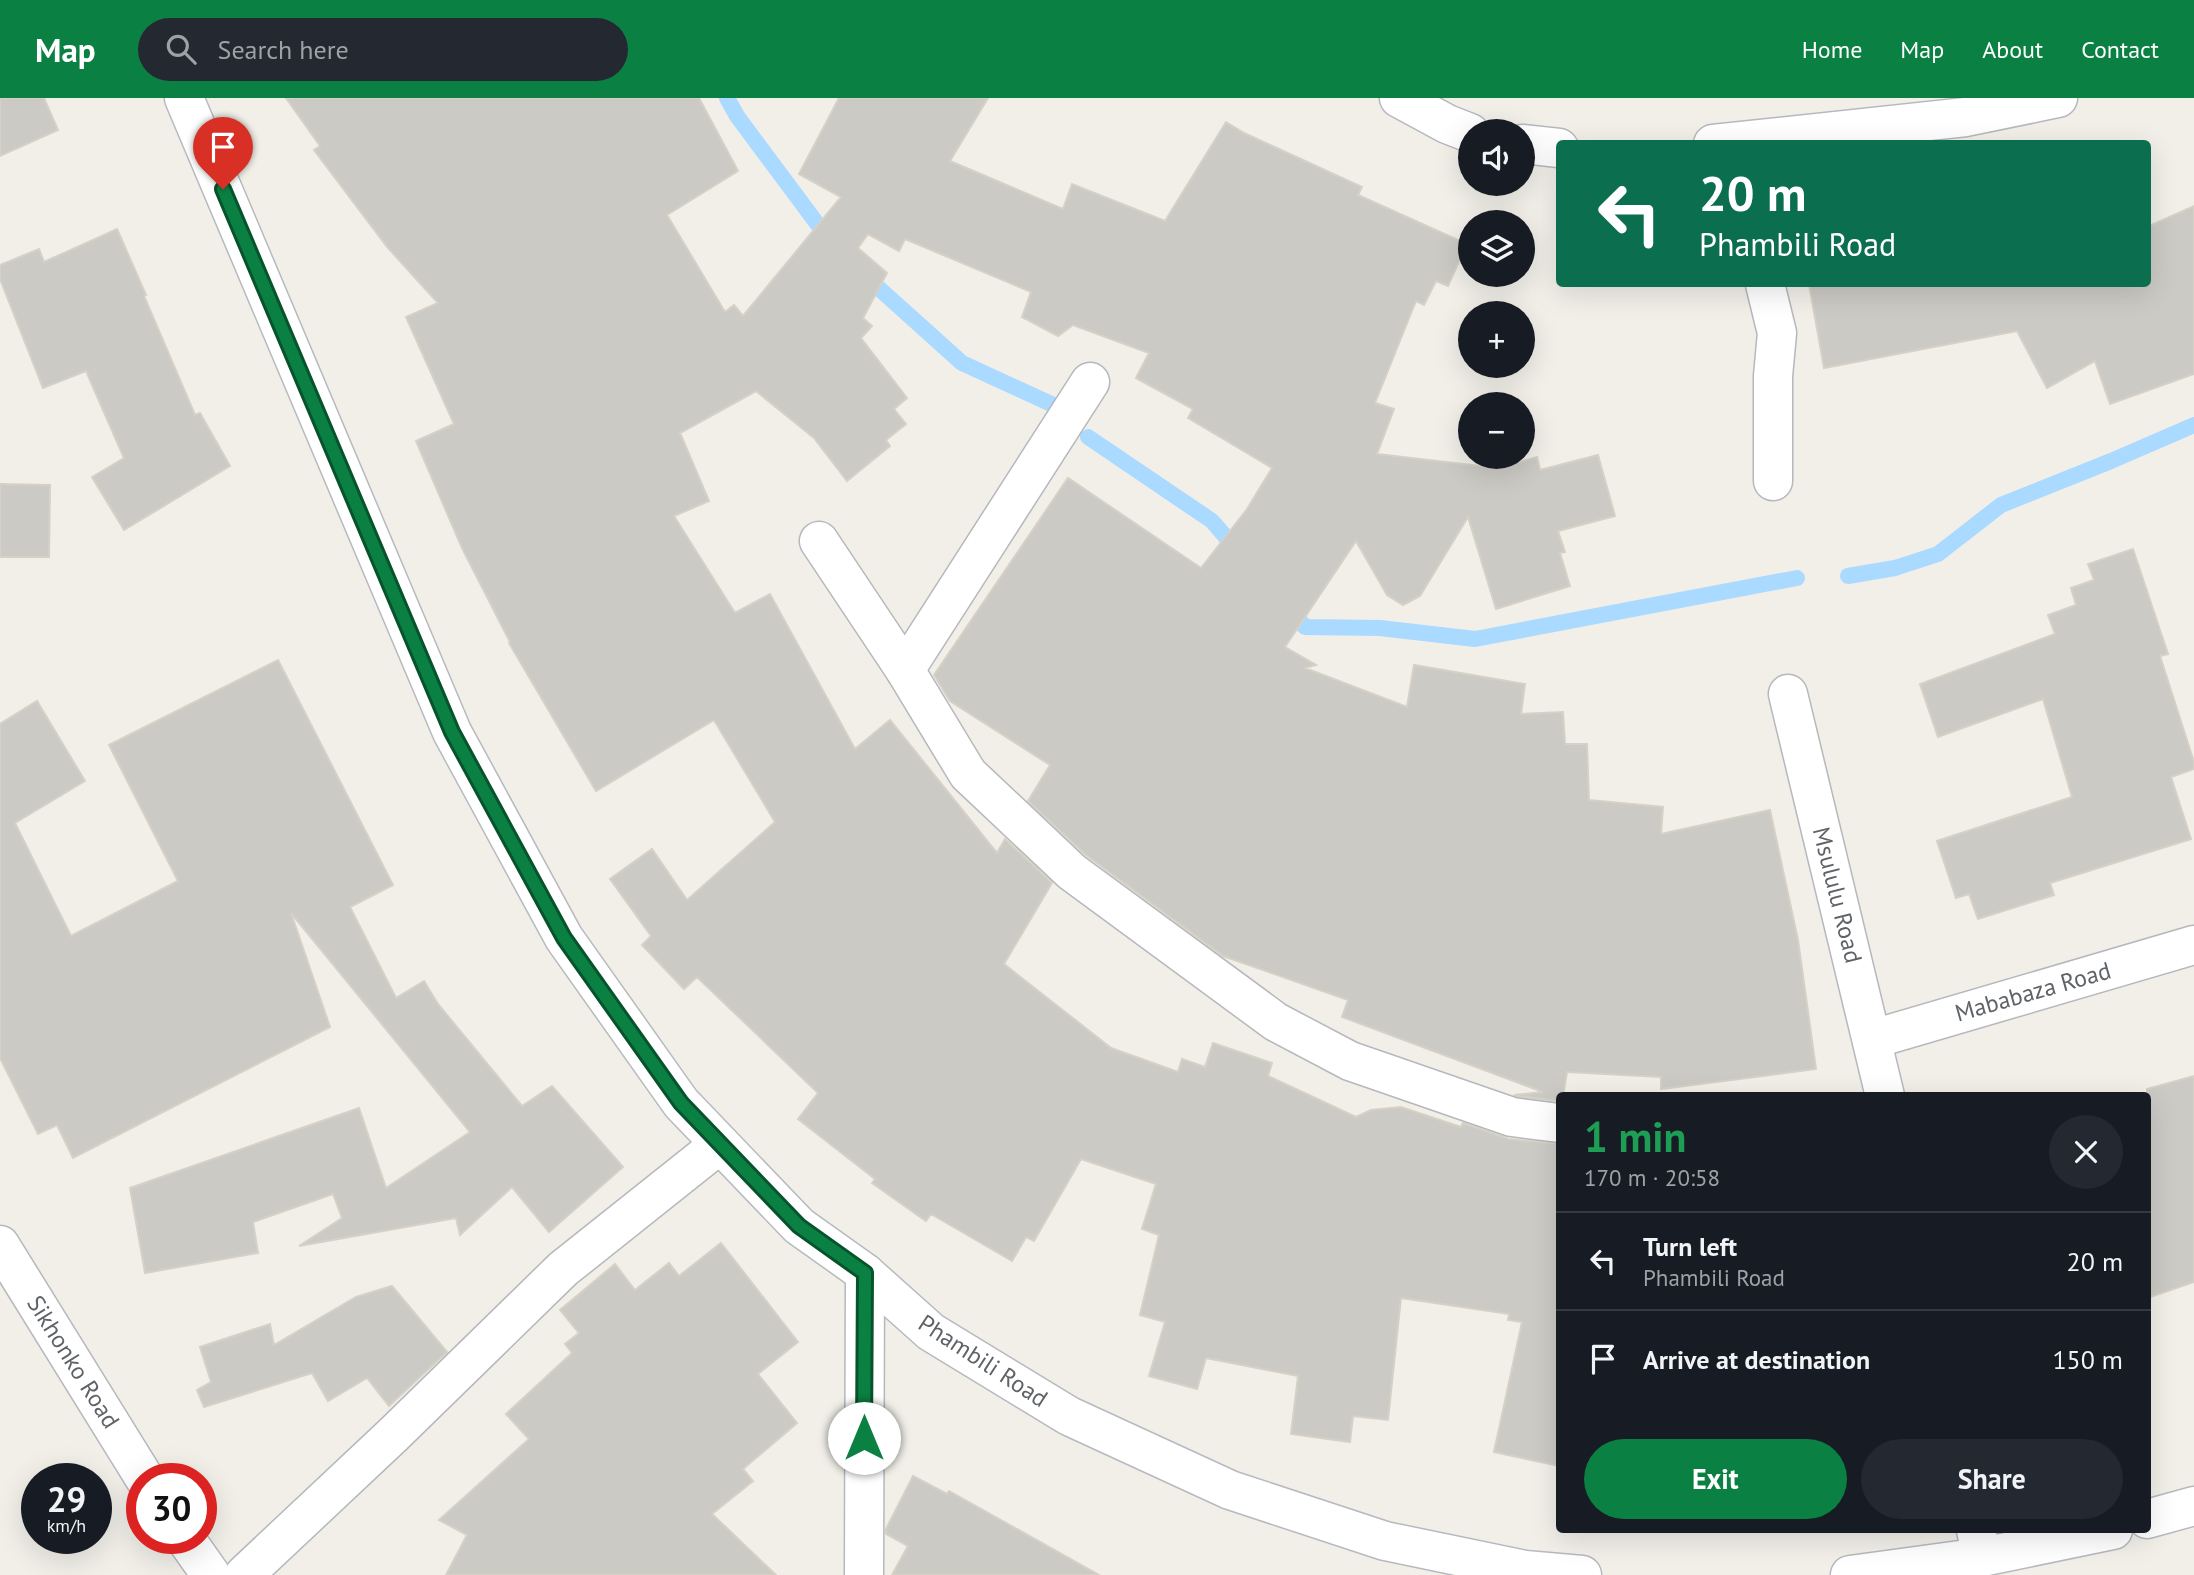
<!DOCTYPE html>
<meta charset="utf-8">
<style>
body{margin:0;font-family:"PT Sans",sans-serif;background:#242831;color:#f1f3f6;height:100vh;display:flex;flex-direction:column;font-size:26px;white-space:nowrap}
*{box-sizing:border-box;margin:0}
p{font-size:23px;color:#9ea1a6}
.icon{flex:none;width:38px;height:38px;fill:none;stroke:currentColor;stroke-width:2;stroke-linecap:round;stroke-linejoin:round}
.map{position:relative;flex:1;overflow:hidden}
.details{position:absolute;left:1556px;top:994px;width:595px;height:441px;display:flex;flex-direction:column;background:#171b24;border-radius:7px;box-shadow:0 7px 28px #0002}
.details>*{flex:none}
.guide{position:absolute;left:1556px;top:42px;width:595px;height:147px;border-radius:7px;box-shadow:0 7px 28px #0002;background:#0b6e4f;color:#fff;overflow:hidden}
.buttons{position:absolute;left:1458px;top:21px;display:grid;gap:14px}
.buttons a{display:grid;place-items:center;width:77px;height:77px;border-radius:50%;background:#171b24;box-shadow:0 7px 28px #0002;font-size:35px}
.speed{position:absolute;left:21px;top:1365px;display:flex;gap:14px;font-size:35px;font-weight:700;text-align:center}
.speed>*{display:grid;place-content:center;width:91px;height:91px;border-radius:50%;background:#171b24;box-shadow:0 7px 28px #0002;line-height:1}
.speed small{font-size:18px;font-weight:400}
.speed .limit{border:10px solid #d22;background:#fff;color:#111}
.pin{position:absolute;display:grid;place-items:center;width:60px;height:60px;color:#fff;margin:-72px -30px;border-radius:50% 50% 50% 0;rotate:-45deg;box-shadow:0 0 7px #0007}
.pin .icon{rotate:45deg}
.me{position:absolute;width:77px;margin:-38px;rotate:0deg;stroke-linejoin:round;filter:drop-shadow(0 0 5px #0008)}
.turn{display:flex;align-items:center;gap:24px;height:147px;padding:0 28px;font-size:32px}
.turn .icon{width:91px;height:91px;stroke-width:2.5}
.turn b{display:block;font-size:49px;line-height:60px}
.round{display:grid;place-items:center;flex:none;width:74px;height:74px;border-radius:37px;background:#242831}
.overview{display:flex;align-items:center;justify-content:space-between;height:119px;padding:0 28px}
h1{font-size:42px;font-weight:600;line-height:52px;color:#1e9e55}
.primary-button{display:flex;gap:14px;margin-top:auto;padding:14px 28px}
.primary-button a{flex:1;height:80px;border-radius:42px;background:#0b8043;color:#fff;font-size:28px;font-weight:600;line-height:80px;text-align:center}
.primary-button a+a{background:#242831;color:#f1f3f6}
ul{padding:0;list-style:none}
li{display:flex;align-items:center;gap:21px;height:98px;padding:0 28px;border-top:2px solid #363941}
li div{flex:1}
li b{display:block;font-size:26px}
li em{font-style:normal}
header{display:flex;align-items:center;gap:42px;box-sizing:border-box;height:98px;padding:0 35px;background:#0b8043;color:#fff}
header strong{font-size:33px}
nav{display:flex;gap:38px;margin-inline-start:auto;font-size:24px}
.search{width:490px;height:63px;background:#242831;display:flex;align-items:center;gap:18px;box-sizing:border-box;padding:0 24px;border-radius:38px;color:#9ea1a6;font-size:26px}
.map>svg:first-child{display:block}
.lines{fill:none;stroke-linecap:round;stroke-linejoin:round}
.stream{stroke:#aadaff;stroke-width:16}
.building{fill:#cccac5;stroke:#d6d1c6;stroke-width:2}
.street-casing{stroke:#b5b8bc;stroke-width:41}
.secondary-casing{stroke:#b6babf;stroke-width:41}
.street{stroke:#fff;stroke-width:38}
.secondary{stroke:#fff;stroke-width:38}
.route-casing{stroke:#07532c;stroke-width:18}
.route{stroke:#0b8043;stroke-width:12}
.labels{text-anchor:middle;stroke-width:6;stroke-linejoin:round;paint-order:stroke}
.street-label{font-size:24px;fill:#5f6368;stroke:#fff}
</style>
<header>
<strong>Map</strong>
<div class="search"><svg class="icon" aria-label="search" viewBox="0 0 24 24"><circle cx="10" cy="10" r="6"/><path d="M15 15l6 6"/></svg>Search here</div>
<nav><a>Home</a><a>Map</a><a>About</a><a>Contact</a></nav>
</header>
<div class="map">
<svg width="2194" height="1477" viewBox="0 0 2194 1477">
<rect width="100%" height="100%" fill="#f1efe8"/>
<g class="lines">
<g class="stream">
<polyline points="727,0 737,18 830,143"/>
<polyline points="863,176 962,265 1060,310"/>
<polyline points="1088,339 1212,423 1238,453"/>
<polyline points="1848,478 1895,470 1938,456 2001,407 2111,363 2194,327"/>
<polyline points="1288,509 1305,529 1380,530 1475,541 1797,480"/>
</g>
</g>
<g class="building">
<polygon points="0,0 44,0 58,32 0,58"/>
<polygon points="286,0 699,0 738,73 667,117 725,214 734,207 743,218 841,99 799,76 839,0 988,0 950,63 1063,111 1072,86 1165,123 1226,24 1244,35 1362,89 1358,97 1467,146 1448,188 1436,183 1424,207 1416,203 1375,305 1394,311 1377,356 1498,370 1537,359 1540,372 1598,357 1615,418 1558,433 1565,454 1560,455 1570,488 1496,511 1468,419 1420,498 1403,507 1387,497 1356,443 1285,549 1316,567 1305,570 1407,609 1414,567 1525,586 1521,616 1563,614 1565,646 1587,646 1589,702 1663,709 1661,736 1770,712 1798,842 1816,971 1661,991 1661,979 1567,974 1563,998 1559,998 1559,1003 1517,998 1514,997 1543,994 1342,919 1348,902 1223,858 1086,757 1028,703 1050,667 950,603 934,577 1068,380 1201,470 1247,411 1272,370 1188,320 1193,311 1136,280 1149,255 1073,227 1058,238 1022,219 1031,194 905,141 899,153 868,136 858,150 887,175 863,220 872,228 861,240 907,300 894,311 906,326 886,342 890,348 847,383 814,340 756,293 680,335 709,403 674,418 735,515 770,496 855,651 890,622 997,755 1005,741 1052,785 1004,866 1111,950 1178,974 1182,961 1205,969 1213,945 1272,965 1268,978 1356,1019 1371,1012 1401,1009 1461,1029 1463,1025 1509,1041 1559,1046 1559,1368 1494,1354 1522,1224 1508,1222 1509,1216 1401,1200 1388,1322 1353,1318 1350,1344 1291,1336 1298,1278 1206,1260 1197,1291 1149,1278 1165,1224 1140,1217 1159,1137 1142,1131 1156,1086 1081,1061 1034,1143 1026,1139 1012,1163 931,1116 926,1123 872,1085 875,1081 798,1021 818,995 697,879 684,891 642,847 651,838 610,781 652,751 687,802 775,724 714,622 596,693 509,545 510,544 462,450 416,343 454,326 406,219 438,205 388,150 314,52 320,48"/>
<polygon points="2194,108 2194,276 2110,306 2095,263 2047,290 2017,233 1824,270 1809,186 2147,186 2147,129"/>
<polygon points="117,131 146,197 144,198 195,317 200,315 230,368 124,432 92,379 124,360 86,273 43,290 0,181 0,167 39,151 44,164"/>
<polygon points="0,386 50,387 49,459 0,459"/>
<polygon points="2133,451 2168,556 2160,558 2194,664 2194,671 2171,679 2191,741 2050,785 2054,797 1978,821 1969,796 1956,800 1937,743 2072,699 2043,601 1938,639 1920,586 2055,536 2048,517 2076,507 2071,490 2094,482 2088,466"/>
<polygon points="278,562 393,787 350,809 396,900 424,883 438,906 522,1008 552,988 623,1069 549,1134 512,1089 460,1137 456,1120 299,1148 342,1120 333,1096 253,1124 258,1155 145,1175 130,1090 359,1010 386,1090 470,1034 291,815 330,929 73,1060 57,1027 38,1036 0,960 0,626 37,603 85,683 15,725 71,838 178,783 109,647"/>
<polygon points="2194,978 2194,1184 2147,1200 2147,991"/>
<polygon points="721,1145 798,1244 758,1276 797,1325 743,1371 753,1383 712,1416 776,1477 446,1477 467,1437 439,1422 529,1341 506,1316 572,1255 565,1246 579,1235 560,1212 615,1166 635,1192 669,1165 679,1178"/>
<polygon points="392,1188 447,1254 389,1308 367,1280 328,1303 312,1275 204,1309 197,1292 211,1284 200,1249 270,1226 274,1247 356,1199"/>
<polygon points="913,1378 947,1396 949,1393 1099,1477 892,1477 908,1448 886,1436 886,1431"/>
</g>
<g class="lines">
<g class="street-casing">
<g id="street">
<polyline points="1399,0 1447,26 1470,35"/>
<polyline points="1522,46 1559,50"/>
<polyline points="1713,46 1966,19 2058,0"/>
<polyline points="1765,186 1777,235 1773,278 1773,383"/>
<polyline points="819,443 905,572 968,676 1072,774 1276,924 1350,963 1512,1019 1559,1025"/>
<polyline points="905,572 1090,284"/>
<polyline points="1788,596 1885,998"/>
<polyline points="1873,941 2194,847"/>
<polyline points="0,1147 145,1381"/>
<polyline points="1976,1432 1982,1459"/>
<polyline points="185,1440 211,1477"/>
<polyline points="244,1477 393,1337 563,1171 720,1046"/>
<polyline points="864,1477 865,1175"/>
</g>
</g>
<g class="secondary-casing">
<g id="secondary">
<polyline points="184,0 452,634 564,840 681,1005 799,1128 865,1175 931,1234 1069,1318 1230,1392 1385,1443 1525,1472 1582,1477"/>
<polyline points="2147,1421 2194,1408"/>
<polyline points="1850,1477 1982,1459 2113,1432"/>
</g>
</g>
<use href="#street" class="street"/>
<use href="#secondary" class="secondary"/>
</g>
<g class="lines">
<g class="route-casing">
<polyline id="route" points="223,91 452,634 564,840 681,1005 799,1128 865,1175 864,1340"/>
</g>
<use href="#route" class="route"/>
</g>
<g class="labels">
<g class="street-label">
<text transform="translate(1837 797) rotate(76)" y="8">Msululu Road</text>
<text transform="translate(2033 894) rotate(-16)" y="8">Mababaza Road</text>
<text transform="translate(983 1263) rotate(33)" y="8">Phambili Road</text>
<text transform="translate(73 1264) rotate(58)" y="8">Sikhonko Road</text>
</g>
</g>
</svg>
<div class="buttons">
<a><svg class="icon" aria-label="sound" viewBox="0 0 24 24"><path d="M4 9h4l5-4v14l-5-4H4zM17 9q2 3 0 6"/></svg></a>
<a><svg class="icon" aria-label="layers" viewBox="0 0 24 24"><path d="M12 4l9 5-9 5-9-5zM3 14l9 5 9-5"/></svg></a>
<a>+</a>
<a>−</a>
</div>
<div class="speed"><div>29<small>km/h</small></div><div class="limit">30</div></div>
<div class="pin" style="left:223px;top:91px;background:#d93025"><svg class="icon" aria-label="arrive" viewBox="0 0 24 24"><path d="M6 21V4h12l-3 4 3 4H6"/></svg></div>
<svg class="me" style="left:864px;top:1340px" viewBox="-20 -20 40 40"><circle r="19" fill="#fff"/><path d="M0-13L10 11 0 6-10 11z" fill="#0b8043"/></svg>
<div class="guide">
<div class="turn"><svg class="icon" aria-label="left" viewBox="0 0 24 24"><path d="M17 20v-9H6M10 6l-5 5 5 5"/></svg><div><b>20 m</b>Phambili Road</div></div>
</div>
<section class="details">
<div class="overview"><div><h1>1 min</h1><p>170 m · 20:58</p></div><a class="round"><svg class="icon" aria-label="close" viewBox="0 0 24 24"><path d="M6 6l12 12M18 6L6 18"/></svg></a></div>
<ul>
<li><svg class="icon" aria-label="left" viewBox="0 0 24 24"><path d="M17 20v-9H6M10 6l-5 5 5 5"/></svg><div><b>Turn left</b><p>Phambili Road</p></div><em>20 m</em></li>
<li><svg class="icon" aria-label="arrive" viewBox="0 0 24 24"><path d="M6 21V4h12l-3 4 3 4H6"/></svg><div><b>Arrive at destination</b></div><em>150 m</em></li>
</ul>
<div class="primary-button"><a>Exit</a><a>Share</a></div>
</section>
</div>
